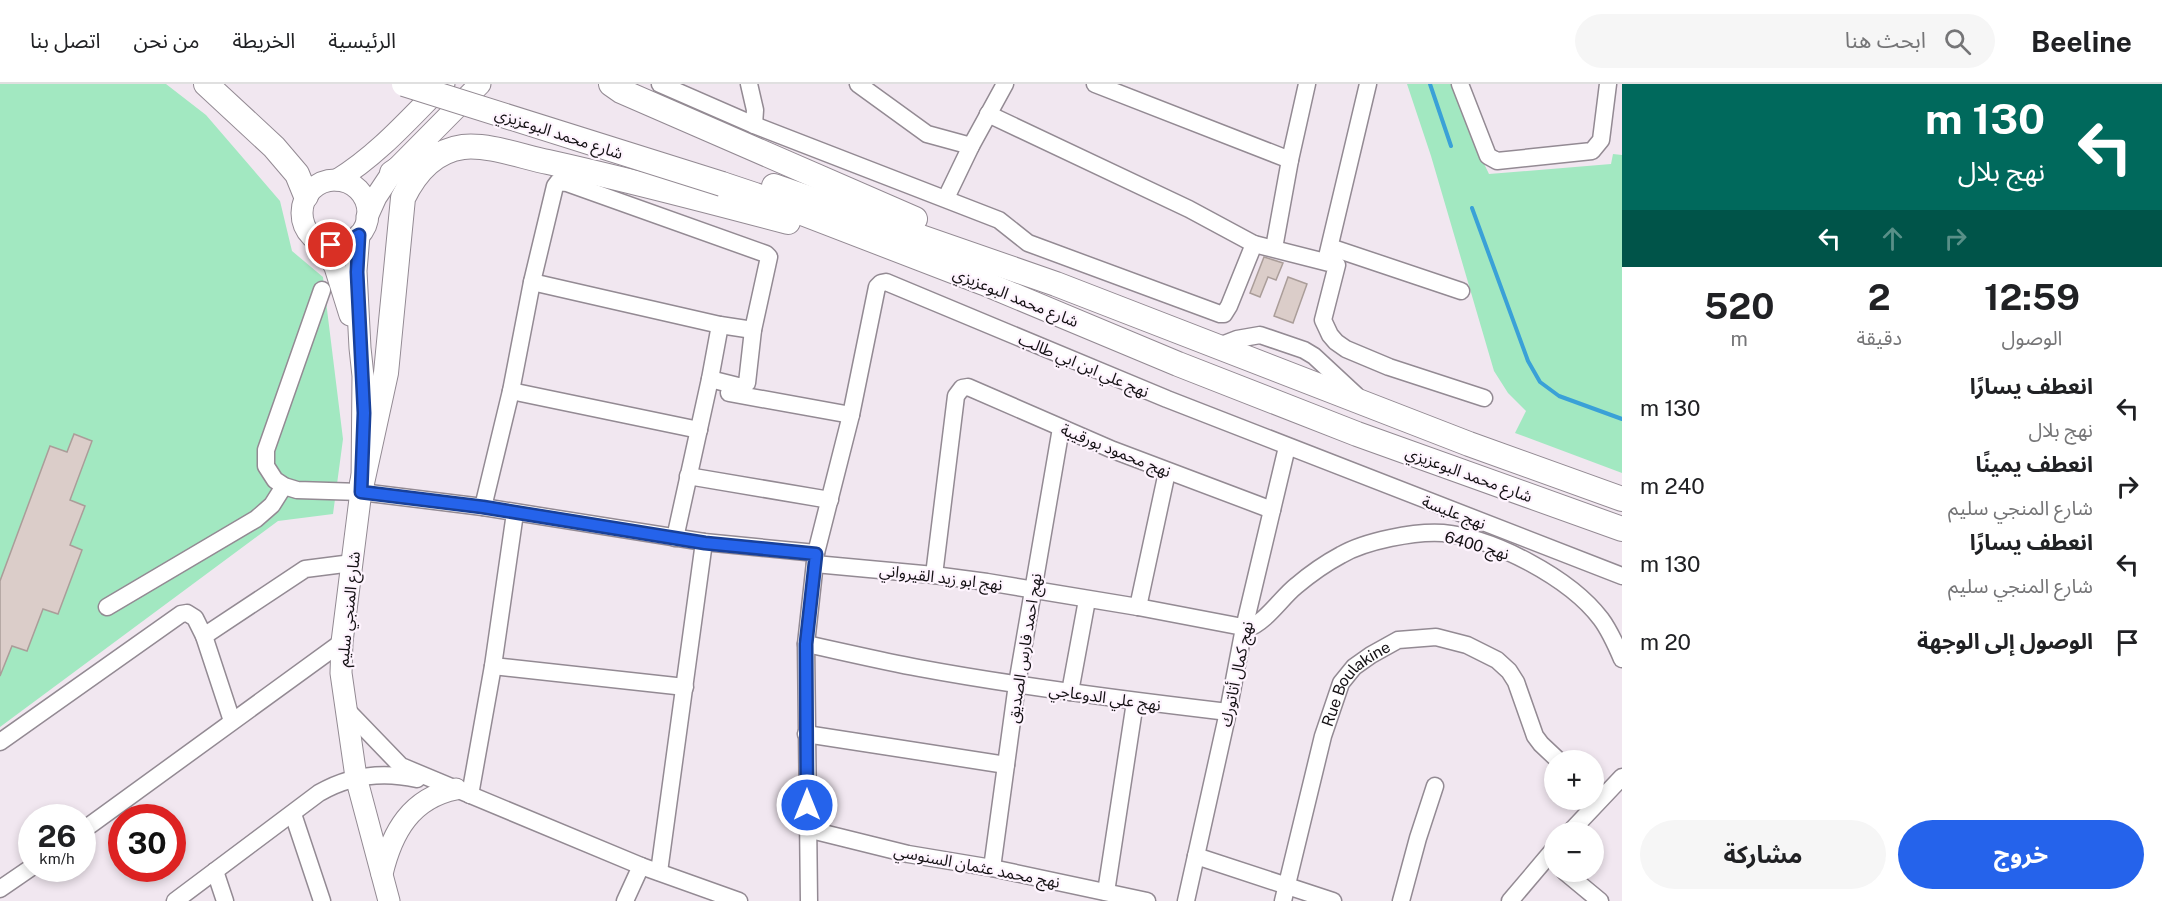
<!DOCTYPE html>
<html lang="ar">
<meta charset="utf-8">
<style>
body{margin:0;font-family:"Public Sans","Noto Sans Arabic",sans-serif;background:#f6f6f6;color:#202124;direction:rtl;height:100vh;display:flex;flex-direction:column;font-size:22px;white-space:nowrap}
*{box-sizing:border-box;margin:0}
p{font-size:20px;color:#757577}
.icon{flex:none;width:33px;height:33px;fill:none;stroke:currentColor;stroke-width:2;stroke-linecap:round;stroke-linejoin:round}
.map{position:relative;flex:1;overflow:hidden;direction:ltr}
.side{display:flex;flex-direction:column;background:#fff;width:540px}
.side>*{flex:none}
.banner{background:#00695c;color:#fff;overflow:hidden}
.buttons{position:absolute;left:1544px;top:666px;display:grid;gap:12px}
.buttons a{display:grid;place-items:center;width:60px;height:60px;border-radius:50%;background:#fff;box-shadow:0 3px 9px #0003;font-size:30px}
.speed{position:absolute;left:18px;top:720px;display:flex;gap:12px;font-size:30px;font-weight:700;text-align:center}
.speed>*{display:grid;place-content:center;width:78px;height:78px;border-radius:50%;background:#fff;box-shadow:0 3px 9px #0003;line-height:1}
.speed small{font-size:15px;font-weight:400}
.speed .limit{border:9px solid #d22;background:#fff;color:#111}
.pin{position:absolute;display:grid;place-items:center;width:51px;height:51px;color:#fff;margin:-26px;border:3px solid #fff;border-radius:50%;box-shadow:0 2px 6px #0007}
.me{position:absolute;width:66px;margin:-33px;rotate:0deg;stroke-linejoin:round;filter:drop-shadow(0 0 4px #0008)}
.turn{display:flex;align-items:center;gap:21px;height:126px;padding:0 18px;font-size:27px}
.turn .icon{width:78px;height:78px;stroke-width:2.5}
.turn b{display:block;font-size:42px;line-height:51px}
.lanes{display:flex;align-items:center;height:57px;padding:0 18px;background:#0003;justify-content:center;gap:30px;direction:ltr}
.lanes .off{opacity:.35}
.eta{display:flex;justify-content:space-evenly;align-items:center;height:102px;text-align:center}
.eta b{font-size:36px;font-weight:700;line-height:42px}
.button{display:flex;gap:12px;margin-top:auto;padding:12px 18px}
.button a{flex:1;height:69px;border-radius:36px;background:#2563eb;color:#fff;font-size:24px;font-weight:700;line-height:69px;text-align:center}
.button a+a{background:#f6f6f6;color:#202124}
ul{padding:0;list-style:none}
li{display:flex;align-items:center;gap:18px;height:78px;padding:0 18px}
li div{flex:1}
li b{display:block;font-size:22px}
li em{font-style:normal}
header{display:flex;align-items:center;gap:36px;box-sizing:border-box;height:84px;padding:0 30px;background:#fff;border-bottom:2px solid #e0e0e0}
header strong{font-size:28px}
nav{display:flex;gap:33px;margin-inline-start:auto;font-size:21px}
.search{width:420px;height:54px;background:#f6f6f6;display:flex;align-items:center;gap:15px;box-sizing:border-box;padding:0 21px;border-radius:33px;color:#757577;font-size:22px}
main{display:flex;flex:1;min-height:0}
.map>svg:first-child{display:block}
.green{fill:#a2e8c1}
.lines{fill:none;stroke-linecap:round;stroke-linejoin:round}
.stream{stroke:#3aa1d7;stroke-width:4}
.building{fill:#dbcdc9;stroke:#aa9d99;stroke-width:1.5}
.minor-casing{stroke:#938a93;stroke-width:19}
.major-casing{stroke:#938a93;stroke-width:23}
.highway-casing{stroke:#938a93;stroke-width:26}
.minor{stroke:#fff;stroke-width:16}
.major{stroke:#fff;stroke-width:21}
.highway{stroke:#fff;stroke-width:24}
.highway-bridge-casing{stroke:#938a93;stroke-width:26;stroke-linecap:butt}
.highway-bridge{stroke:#fff;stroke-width:24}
.route-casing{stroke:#184099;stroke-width:15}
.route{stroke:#2563eb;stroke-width:10}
.labels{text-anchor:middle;stroke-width:4.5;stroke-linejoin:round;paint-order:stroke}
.street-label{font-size:16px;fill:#141114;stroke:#fef4fe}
</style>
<header>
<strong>Beeline</strong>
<div class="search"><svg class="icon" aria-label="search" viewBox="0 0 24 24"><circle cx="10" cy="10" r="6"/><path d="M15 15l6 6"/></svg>ابحث هنا</div>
<nav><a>الرئيسية</a><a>الخريطة</a><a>من نحن</a><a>اتصل بنا</a></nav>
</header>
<main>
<section class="side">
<div class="banner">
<div class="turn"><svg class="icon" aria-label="left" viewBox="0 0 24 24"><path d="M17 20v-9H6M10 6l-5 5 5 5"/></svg><div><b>130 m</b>نهج بلال</div></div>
<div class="lanes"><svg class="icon" aria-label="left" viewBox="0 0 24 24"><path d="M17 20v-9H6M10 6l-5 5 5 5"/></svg><svg class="icon off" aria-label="ahead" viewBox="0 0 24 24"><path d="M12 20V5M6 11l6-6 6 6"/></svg><svg class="icon off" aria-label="right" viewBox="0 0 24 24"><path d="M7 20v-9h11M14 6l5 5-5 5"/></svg></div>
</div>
<div class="eta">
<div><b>12:59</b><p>الوصول</p></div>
<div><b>2</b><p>دقيقة</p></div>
<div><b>520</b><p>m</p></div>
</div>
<ul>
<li><svg class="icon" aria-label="left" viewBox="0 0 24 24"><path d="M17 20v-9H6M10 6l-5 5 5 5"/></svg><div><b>انعطف يسارًا</b><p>نهج بلال</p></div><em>130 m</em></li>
<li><svg class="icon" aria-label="right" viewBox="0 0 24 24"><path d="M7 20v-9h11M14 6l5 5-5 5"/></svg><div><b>انعطف يمينًا</b><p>شارع المنجي سليم</p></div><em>240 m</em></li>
<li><svg class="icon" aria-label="left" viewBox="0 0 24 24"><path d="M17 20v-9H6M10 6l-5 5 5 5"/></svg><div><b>انعطف يسارًا</b><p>شارع المنجي سليم</p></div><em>130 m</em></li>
<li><svg class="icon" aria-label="arrive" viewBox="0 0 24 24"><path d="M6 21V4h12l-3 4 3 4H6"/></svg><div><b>الوصول إلى الوجهة</b></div><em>20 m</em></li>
</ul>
<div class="button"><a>خروج</a><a>مشاركة</a></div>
</section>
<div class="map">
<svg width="1622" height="817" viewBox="0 0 1622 817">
<rect width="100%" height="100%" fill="#f1e7f0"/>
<g class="green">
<polygon points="0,0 166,0 206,31 280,117 292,167 323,193 343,355 333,430 278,437 0,643"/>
<polygon points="1407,0 1453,0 1472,55 1489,90 1611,80 1613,70 1622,71 1622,389 1515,349 1526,327 1508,309 1494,287 1431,72"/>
</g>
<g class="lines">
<g class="stream">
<polyline points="1430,0 1451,62"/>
<polyline points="1472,124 1528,277 1540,298 1559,312 1622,335"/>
</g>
</g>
<g class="building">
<polygon points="1264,173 1283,179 1276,196 1268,193 1260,213 1250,209"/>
<polygon points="1288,193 1307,200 1293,239 1274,232"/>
<polygon points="74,350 92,357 70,416 85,422 70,461 82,466 58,530 43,525 27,567 12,562 0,592 0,497 50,362 67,368"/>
</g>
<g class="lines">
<g class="minor-casing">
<g id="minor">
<polyline points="660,0 754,41 999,136 1028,159 1220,230 1224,230 1229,222 1254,160"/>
<polyline points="749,0 755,26 754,41"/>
<polyline points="858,0 927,50 971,62"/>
<polyline points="1095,0 1290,76"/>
<polyline points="1460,0 1488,72 1497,77 1592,67 1601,56 1608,0"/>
<polyline points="988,30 1189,125 1254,160 1337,181 1323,236 1330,251 1336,258 1346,265 1389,283 1484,314"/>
<polyline points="946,114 971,62 1005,0"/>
<polyline points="1330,163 1461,207"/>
<polyline points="1274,164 1290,76 1307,0"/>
<polyline points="1326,177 1368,0"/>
<polyline points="532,198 720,241 753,246"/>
<polyline points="322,206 266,366 266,382 275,396 284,402 297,406 361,408 483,423 704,458 816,469"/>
<polyline points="1219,262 1237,255 1260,251 1304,266 1314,272 1356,311"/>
<polyline points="511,307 699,346"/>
<polyline points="729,309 851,331"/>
<polyline points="688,392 830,416"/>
<polyline points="483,423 511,307 532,198 555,102 558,98 567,99 766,170 769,173 753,246 747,299 742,303 710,295"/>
<polyline points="675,454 710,295 720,241"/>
<path d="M815,480L934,491L987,498L1138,523L1248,544C1265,539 1282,513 1296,502C1309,491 1326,479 1341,471C1365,457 1415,447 1443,449C1494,454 1570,494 1601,535C1610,547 1616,561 1622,575"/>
<polyline points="934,491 956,312 962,304 968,303 1113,366 1272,426"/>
<polyline points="107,523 256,435 272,421 284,402"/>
<polyline points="1138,523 1167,388"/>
<polyline points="204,552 305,485 352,479"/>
<path d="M806,560C844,568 881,577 919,584C1021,603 1125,616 1228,628"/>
<polyline points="493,582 685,603"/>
<polyline points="1070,608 1087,516"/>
<polyline points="345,624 401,682 641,782 739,817"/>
<polyline points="806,650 1006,681"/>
<polyline points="0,658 181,530 187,529 195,534 204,552 232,637"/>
<polyline points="470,711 493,582 515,429"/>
<polyline points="293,730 322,817"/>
<polyline points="807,745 908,770 992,784 1147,817"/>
<polyline points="82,747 342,558"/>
<polyline points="1570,748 1622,693"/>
<polyline points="1196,772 1333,817"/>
<polyline points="992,784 1017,600 1061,344"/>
<polyline points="215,787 225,817"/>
<polyline points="659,788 704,458"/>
<polyline points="1565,788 1600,817"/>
<polyline points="0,805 32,783"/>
<polyline points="1106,808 1135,618"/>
<path d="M175,817L319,709C350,691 382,687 417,695"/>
<polyline points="625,817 641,782"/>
<polyline points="809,817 806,560 816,469 851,331 877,203 881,199 886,198 1167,315 1622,492"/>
<polyline points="1186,817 1228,628 1244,544 1287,363"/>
<path id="s1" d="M1283,817L1323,652L1341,599L1354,583L1371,571L1398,556L1436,553L1467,561L1497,576L1509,587L1516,598L1535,652L1541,660L1558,676"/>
<polyline points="1401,817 1418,754 1435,702"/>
<polyline points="1510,817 1554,765"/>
</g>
</g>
<g class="major-casing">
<g id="major">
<path d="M337,96C378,71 410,34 444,0"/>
<circle cx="335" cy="129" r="33"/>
<polyline points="367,133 376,113 392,89 480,0"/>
<polyline points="359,151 356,187 360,264 363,292 362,399 342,558 341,589 356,693 389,817"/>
<polyline points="321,158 335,183 350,231"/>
<path d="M382,790C392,748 411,714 456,705"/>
</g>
</g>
<g class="highway-casing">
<g id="highway">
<polyline points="206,0 274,63 297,90 306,112"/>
<polyline points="611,0 621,7 915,135"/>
<polyline points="392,89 428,65"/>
<polyline points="722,100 755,111 984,199 1178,280 1357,350 1622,445"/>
<polyline points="774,102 1056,200 1469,360 1622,415"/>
<path d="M362,399L386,289L403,114C415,89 433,67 463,63C488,60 523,73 548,78C629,96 709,117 788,138"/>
</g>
</g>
<use href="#minor" class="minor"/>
<use href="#major" class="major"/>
<use href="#highway" class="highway"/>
<g class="highway-bridge-casing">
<polyline id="highway-bridge" points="404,0 722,100"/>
</g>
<use href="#highway-bridge" class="highway-bridge"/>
</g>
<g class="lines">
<g class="route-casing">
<polyline id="route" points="331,161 342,161 359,151 357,188 364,329 361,408 483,423 705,459 816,470 806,560 807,721"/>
</g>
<use href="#route" class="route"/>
</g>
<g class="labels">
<g class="street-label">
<text transform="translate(559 49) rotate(18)" y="6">شارع محمد البوعزيزي</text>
<text transform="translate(1016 213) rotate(22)" y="6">شارع محمد البوعزيزي</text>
<text transform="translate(1084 281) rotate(23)" y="6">نهج علي ابن ابي طالب</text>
<text transform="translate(1116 366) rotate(22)" y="6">نهج محمود بورقيبة</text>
<text transform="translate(1469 390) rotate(20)" y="6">شارع محمد البوعزيزي</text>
<text transform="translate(1454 428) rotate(21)" y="6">نهج عليسة</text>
<text transform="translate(1477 461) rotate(16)" y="6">نهج 6400</text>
<text transform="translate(941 493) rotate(7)" y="6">نهج ابو زيد القيرواني</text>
<text transform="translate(348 525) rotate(-84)" y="6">شارع المنجي سليم</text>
<text transform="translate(1024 564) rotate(-81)" y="6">نهج احمد فارس الصديق</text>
<text transform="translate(1236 590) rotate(-78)" y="6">نهج كمال أتاتورك</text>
<text dy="6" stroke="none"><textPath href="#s1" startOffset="234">Rue Boulakine</textPath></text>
<text transform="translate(1105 613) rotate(8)" y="6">نهج علي الدوعاجي</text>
<text transform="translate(977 782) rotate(11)" y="6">نهج محمد عثمان السنوسي</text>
</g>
</g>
</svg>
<div class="buttons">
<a>+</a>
<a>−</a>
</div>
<div class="speed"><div>26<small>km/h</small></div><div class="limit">30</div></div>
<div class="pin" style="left:331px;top:161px;background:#d93025"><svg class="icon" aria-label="arrive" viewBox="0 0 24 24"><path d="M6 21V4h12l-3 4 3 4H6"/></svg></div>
<svg class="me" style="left:807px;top:721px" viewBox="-20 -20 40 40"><circle r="17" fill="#2563eb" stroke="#fff" stroke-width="3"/><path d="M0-11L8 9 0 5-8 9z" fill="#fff"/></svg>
</div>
</main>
